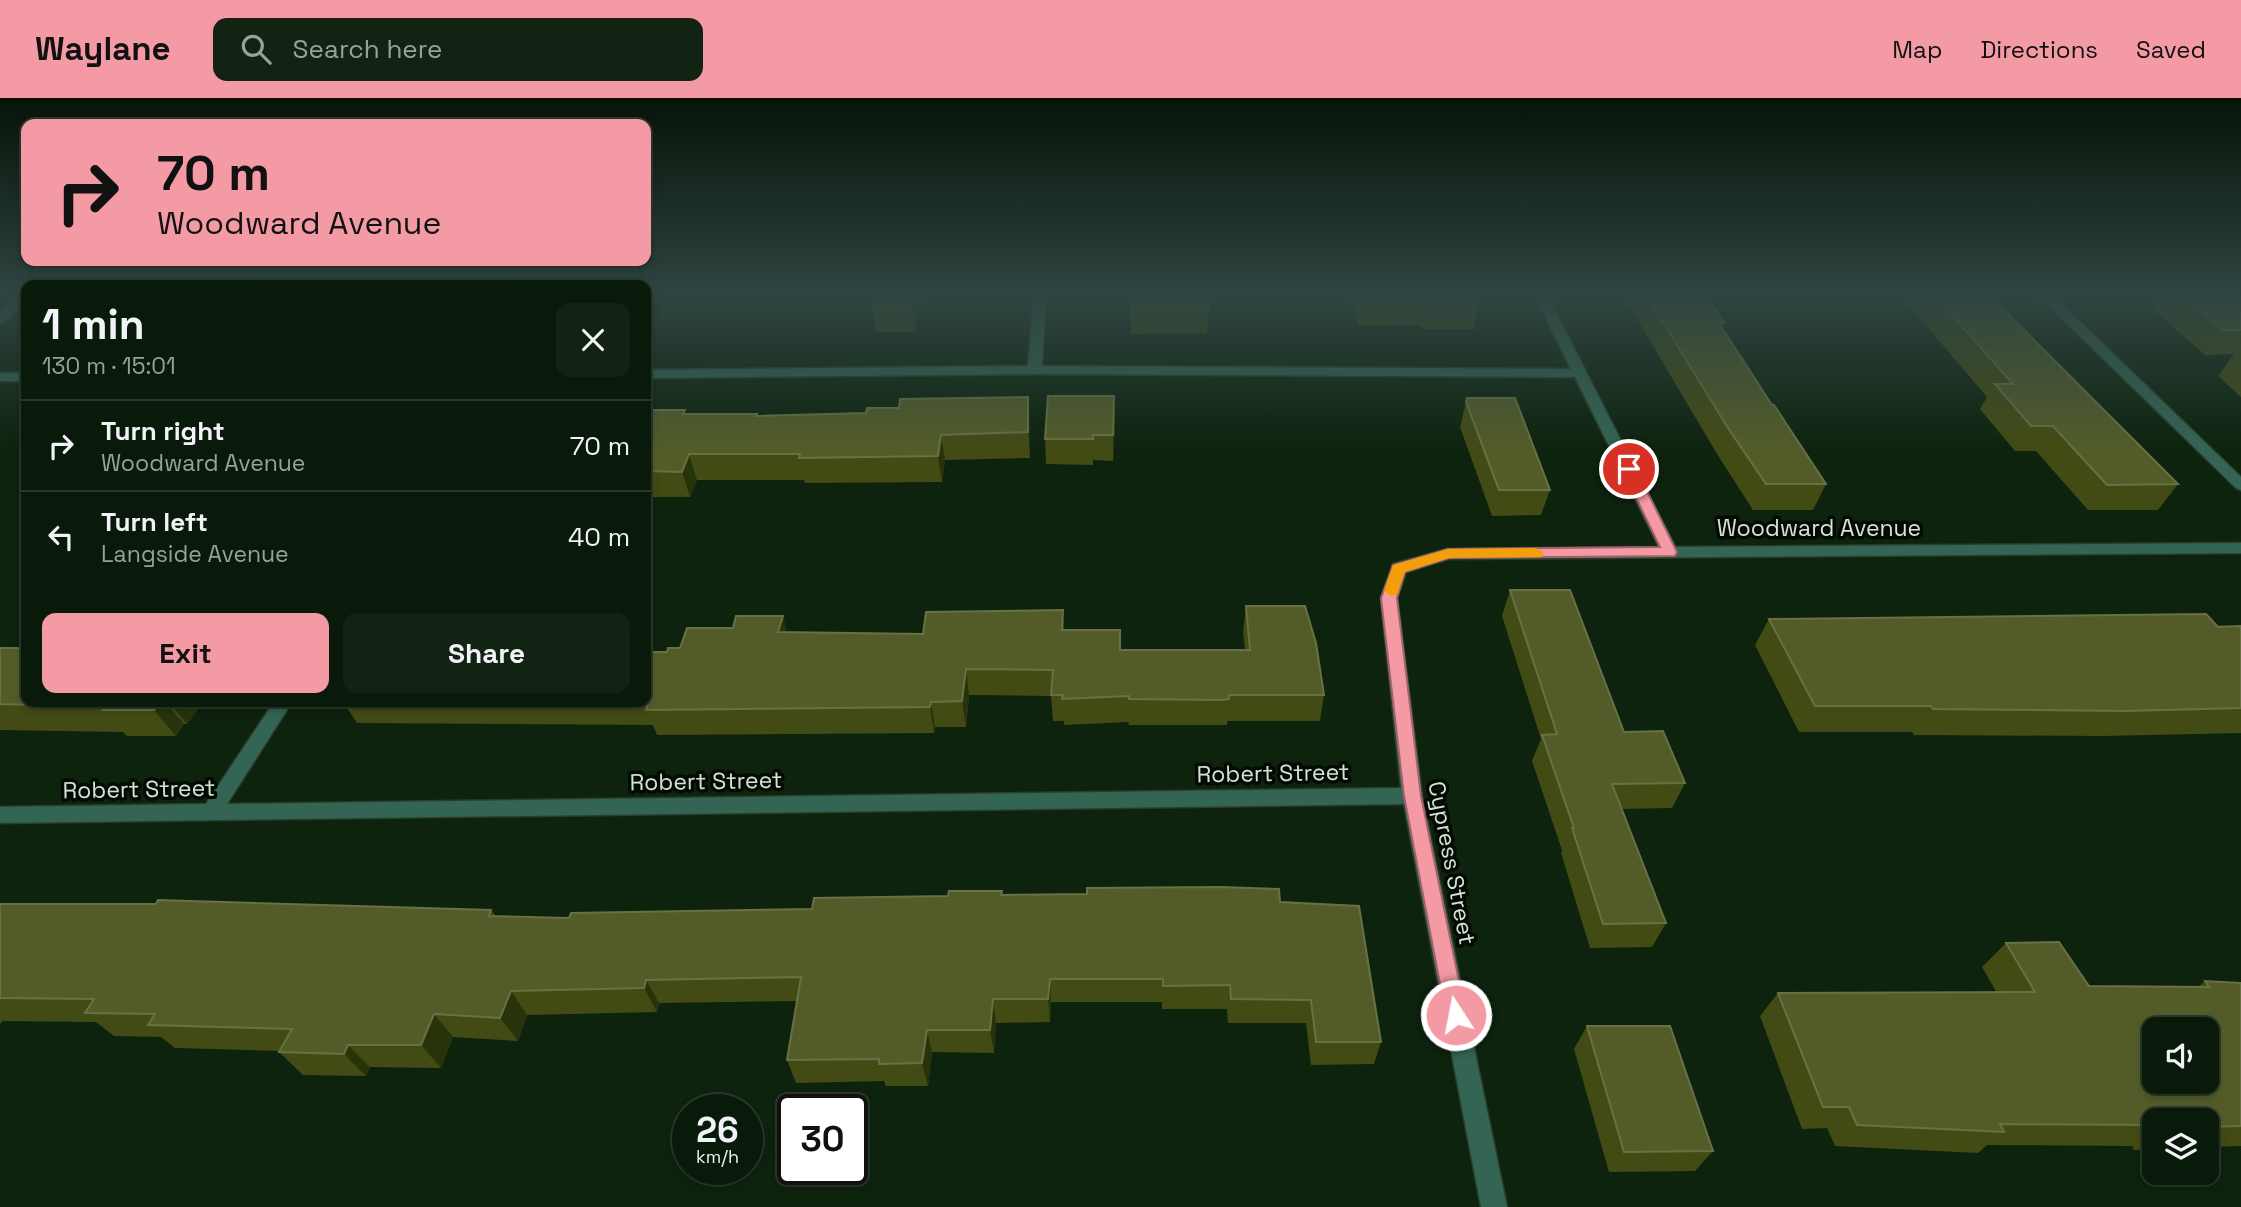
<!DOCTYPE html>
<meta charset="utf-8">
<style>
body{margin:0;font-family:"Space Grotesk",sans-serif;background:#132313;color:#f1f3f6;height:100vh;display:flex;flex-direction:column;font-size:26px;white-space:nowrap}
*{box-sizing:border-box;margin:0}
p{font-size:23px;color:#99a19c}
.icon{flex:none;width:38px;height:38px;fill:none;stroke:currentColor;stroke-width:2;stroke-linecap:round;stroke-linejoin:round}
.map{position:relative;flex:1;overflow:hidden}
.side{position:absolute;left:21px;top:182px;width:630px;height:427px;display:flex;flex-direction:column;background:#0a1a0a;border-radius:14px;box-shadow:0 4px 10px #0003,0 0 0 2px #2a382b}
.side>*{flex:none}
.hud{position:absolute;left:21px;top:21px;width:630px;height:147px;border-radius:14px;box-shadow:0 4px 10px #0003,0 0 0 2px #2a382b;background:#f49aa5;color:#111;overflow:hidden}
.buttons{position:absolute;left:2142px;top:919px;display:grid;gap:14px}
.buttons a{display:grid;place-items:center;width:77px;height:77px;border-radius:14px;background:#0a1a0a;box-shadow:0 4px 10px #0003,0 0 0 2px #2a382b;font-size:35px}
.speed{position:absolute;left:672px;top:996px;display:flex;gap:14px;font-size:35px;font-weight:700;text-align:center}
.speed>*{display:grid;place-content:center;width:91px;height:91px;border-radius:50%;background:#0a1a0a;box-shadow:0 4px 10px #0003,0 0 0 2px #2a382b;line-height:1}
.speed small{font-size:18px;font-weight:400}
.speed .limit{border:4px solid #111;border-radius:10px;background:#fff;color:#111}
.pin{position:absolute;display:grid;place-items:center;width:60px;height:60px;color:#fff;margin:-30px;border:4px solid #fff;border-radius:50%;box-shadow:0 2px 7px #0007}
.me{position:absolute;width:77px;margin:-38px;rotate:349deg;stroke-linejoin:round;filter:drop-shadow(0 0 5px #0008)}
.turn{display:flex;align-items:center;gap:24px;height:147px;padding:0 21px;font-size:32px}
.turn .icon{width:91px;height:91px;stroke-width:2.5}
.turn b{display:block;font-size:49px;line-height:60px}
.round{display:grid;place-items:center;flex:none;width:74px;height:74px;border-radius:14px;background:#132313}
.headline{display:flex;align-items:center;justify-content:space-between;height:119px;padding:0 21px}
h1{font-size:42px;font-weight:600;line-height:52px}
.button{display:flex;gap:14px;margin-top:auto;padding:14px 21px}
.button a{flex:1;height:80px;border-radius:14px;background:#f49aa5;color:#111;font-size:28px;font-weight:600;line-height:80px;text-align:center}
.button a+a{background:#132313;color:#f1f3f6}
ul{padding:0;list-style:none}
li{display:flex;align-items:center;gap:21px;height:91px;padding:0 21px;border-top:2px solid #2a382b}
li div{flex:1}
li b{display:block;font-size:26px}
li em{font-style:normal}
header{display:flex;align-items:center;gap:42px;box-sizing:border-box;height:98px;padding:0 35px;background:#f49aa5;color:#111}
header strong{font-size:33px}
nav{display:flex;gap:38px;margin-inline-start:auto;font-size:24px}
.search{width:490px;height:63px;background:#132313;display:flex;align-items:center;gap:18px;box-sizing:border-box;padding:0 24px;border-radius:14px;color:#99a19c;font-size:26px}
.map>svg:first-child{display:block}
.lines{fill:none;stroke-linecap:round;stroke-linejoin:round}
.minor-casing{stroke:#293e2a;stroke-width:3}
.minor{fill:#346454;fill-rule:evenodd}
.wall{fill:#434b14}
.shaded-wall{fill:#273409}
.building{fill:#535c29;stroke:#677144;stroke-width:2;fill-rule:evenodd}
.route{fill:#f49aa5;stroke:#9f646b;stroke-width:2}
.slow{fill:#f59e0b}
.labels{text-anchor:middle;stroke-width:7;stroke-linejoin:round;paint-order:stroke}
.street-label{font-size:23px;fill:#d5e3d5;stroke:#030a03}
</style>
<header>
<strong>Waylane</strong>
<div class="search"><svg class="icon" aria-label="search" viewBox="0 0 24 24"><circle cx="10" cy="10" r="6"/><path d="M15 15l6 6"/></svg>Search here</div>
<nav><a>Map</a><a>Directions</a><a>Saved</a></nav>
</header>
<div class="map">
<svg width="2241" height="1109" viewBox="0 0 2241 1109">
<rect width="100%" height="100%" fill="#0d230e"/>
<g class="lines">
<g class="minor-casing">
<g id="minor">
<polygon points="20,197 26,197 26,205 0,226 0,215"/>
<polygon points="1034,197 1046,197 1042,268 1571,271 1535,197 1547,197 1675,449 2241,445 2241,455 1448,461 1406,474 1397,500 1422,698 1507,1109 1481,1109 1404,706 0,725 0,709 206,706 274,604 292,604 227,706 1401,690 1381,500 1393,466 1448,451 1659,449 1575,279 1035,276 646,280 646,272 1028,268"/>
<polygon points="2038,197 2052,197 2241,379 2241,392 2236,390"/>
<rect x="0" y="275" width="26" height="8"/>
</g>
</g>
<use href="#minor" class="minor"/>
</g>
<g class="wall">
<polygon points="875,197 922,197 915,234 876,234 872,210"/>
<polygon points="1129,197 1207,197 1209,210 1207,235 1131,236"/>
<polygon points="1350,197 1475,197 1479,206 1474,231 1423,231 1421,227 1359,228"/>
<polygon points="1623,197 1705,197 1724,225 1722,230 1772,307 1826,386 1813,412 1753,412 1717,356"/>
<polygon points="1900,197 1989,197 2178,386 2158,412 2088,412 2036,353 2015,353 1980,311 1987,299"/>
<polygon points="2160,197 2241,197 2241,299 2218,278 2234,256 2205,257 2152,210"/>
<polygon points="1467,300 1550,392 1541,417 1492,418 1460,329"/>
<polygon points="646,312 686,316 757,316 758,318 1029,324 1030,360 945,362 942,384 805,385 804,382 697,382 690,399 646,399"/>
<polygon points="1115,323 1113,363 1093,362 1093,367 1046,366 1045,341"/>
<polygon points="1510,492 1624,634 1685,685 1672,710 1621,711 1666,825 1652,849 1590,850 1561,755 1562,752 1532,663 1541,641 1502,518"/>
<polygon points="1246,508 1324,597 1320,623 1227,623 1227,627 1128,627 1129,624 1064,627 1064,623 1053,623 1051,598 969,597 966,629 935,629 934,635 657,637 653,627 357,625 343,604 646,604 646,554 667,554 680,550 787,534 923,536 1063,512 1064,532 1120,552 1245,552 1243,534"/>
<polygon points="1769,521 2241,528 2241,635 2103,638 1914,637 1912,634 1799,634 1755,547"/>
<polygon points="0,550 26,604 203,604 187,626 184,626 176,638 127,638 123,634 0,632"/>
<polygon points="1002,797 1280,804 1381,944 1374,966 1311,967 1306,925 1228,925 1227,911 1162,911 1162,904 1051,904 1050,924 996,925 994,955 932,954 928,988 886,988 884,983 796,985 787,962 797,903 659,905 657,914 527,917 518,943 453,939 441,970 370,969 366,978 303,977 279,954 280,953 175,950 161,939 114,938 96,924 3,923 0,926 0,806 156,806 491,812 496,818 569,820 812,811"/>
<polygon points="2006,845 2089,888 2198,889 2205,883 2241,885 2241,1048 2207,1049 2207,1022 2154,1022 2154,1051 2134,1052 2132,1048 1987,1047 1978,1055 1835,1048 1827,1030 1802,1031 1760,918 1778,895 1997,895 1982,869"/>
<polygon points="1587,928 1713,1053 1695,1073 1609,1074 1574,951"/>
</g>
<g class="shaded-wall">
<polygon points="914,197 922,197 915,234 911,210"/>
<polygon points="1114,298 1115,323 1113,363 1113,337"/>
<polygon points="1028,299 1029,324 1030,360 1028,334"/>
<polygon points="941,337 945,362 942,384 938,358"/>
<polygon points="689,356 697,382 690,399 682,374"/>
<polygon points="783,518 790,544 778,534"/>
<polygon points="966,571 969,597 966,629 962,603"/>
<polygon points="160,604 165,604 184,626 176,638 154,612"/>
<polygon points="168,604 203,604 187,626"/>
<polygon points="931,604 935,629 934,635 930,609"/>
<polygon points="1050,881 1051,904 1050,924 1048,901"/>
<polygon points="646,882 659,905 657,914 644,890"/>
<polygon points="511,893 527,917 518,943 500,920"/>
<polygon points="993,901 996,925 994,955 990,932"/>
<polygon points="434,916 453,939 441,970 421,947"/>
<polygon points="927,932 932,954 928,988 922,965"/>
<polygon points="348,947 370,969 366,978 344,956"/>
</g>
<g class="building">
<polygon points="875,197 914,197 911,210 872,210"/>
<polygon points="1130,197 1207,197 1209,210 1131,211"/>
<polygon points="1361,197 1475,197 1479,206 1428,206 1426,203 1363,204"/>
<polygon points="1646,197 1705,197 1724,225 1719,225 1772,307 1774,307 1826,386 1766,386 1728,330"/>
<polygon points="1934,197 1989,197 2178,386 2107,387 2053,328 2031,328 1995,286 2013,286"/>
<polygon points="2182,197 2241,197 2241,232 2223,232"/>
<polygon points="1048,298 1114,298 1113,337 1093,337 1093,341 1045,341"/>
<polygon points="1028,299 1028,334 941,337 938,358 799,360 800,356 689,356 682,374 646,373 646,312 685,312 683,316 757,316 756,318 866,315 867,310 899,310 900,301"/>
<polygon points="1467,300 1515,300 1550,392 1499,392 1466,304"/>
<polygon points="1510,492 1570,492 1624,634 1663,633 1685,685 1612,686 1666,825 1603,826 1572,730 1574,730 1542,637 1557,636"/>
<polygon points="1246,508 1305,508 1316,545 1324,597 1229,597 1229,601 1222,602 1129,601 1129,598 1062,601 1063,597 1051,597 1053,572 966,571 962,603 931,604 930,609 646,612 650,601 646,601 646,554 667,554 668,550 680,550 687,530 733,530 736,518 783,518 778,534 923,536 926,514 1063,512 1062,532 1120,532 1120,552 1250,552"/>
<polygon points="2206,516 2218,529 2241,528 2241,610 2126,613 1933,611 1931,608 1815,608 1769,521"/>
<polygon points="0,550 26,550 26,604 160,604 154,612 103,612 106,609 0,606"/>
<polygon points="1220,789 1279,791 1280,804 1359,808 1381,944 1316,944 1311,902 1231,901 1230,887 1163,888 1163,881 1050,881 1048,901 993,901 990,932 927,932 922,965 879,966 879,961 787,962 801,879 646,882 644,890 511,893 500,920 434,916 421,947 348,947 344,956 279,954 292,931 148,927 155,916 85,915 94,901 0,900 0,806 156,806 158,802 491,812 489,818 569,820 571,815 812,811 814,800 948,798 949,793 1002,793 1001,797 1087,796 1087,790"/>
<path d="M2059,844L2089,888L2209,889L2205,883L2241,885V1028L2207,1029V1022H2154V1027L2000,1026L2004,1034L1857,1027L1849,1009H1823L1778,895L2035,894L2006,845ZM2154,931H2207V984H2154Z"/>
<polygon points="1587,928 1670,928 1713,1053 1624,1054"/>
</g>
<linearGradient id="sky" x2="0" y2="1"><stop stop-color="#071308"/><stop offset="0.56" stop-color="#2f4541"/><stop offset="1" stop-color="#2f4541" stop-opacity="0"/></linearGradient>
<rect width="2241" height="353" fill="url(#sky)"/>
<polygon class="route" points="1629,367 1636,371 1677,454 1675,458 1449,460 1405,474 1397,500 1421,698 1466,917 1463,924 1456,926 1449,924 1446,917 1404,698 1381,500 1393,467 1448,451 1660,449 1622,371"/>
<polygon class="slow" points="1536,450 1544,455 1542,459 1449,460 1405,474 1397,497 1391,498 1384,493 1393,467 1448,451"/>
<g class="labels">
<g class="street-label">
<text x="1819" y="438">Woodward Avenue</text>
<text transform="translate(1273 675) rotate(-1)" y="8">Robert Street</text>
<text transform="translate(706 683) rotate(-1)" y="8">Robert Street</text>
<text transform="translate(139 691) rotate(-1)" y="8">Robert Street</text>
<text transform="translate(1452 765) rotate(79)" y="8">Cypress Street</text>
</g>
</g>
</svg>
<div class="buttons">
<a><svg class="icon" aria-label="sound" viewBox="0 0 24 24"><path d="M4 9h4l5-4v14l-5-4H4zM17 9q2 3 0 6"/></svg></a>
<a><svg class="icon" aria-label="layers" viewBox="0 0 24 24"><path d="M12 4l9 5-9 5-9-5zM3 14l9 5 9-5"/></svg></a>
</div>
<div class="speed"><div>26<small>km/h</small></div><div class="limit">30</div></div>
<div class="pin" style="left:1629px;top:371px;background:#d93025"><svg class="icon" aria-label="arrive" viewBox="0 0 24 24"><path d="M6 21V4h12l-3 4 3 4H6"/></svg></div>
<svg class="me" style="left:1456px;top:917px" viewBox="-20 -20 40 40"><circle r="17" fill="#f49aa5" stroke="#fff" stroke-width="3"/><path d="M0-11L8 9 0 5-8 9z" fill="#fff"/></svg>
<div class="hud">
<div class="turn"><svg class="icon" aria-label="right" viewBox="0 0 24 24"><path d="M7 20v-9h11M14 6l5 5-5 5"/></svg><div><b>70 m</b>Woodward Avenue</div></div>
</div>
<section class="side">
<div class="headline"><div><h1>1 min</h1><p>130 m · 15:01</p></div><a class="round"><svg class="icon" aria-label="close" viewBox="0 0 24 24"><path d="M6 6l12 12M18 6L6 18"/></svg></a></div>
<ul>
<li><svg class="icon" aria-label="right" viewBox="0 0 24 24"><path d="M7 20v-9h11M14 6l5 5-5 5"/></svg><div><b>Turn right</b><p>Woodward Avenue</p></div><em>70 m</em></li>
<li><svg class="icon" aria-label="left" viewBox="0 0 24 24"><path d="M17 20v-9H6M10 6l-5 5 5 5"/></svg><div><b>Turn left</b><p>Langside Avenue</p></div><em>40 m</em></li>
</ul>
<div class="button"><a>Exit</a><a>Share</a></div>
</section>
</div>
